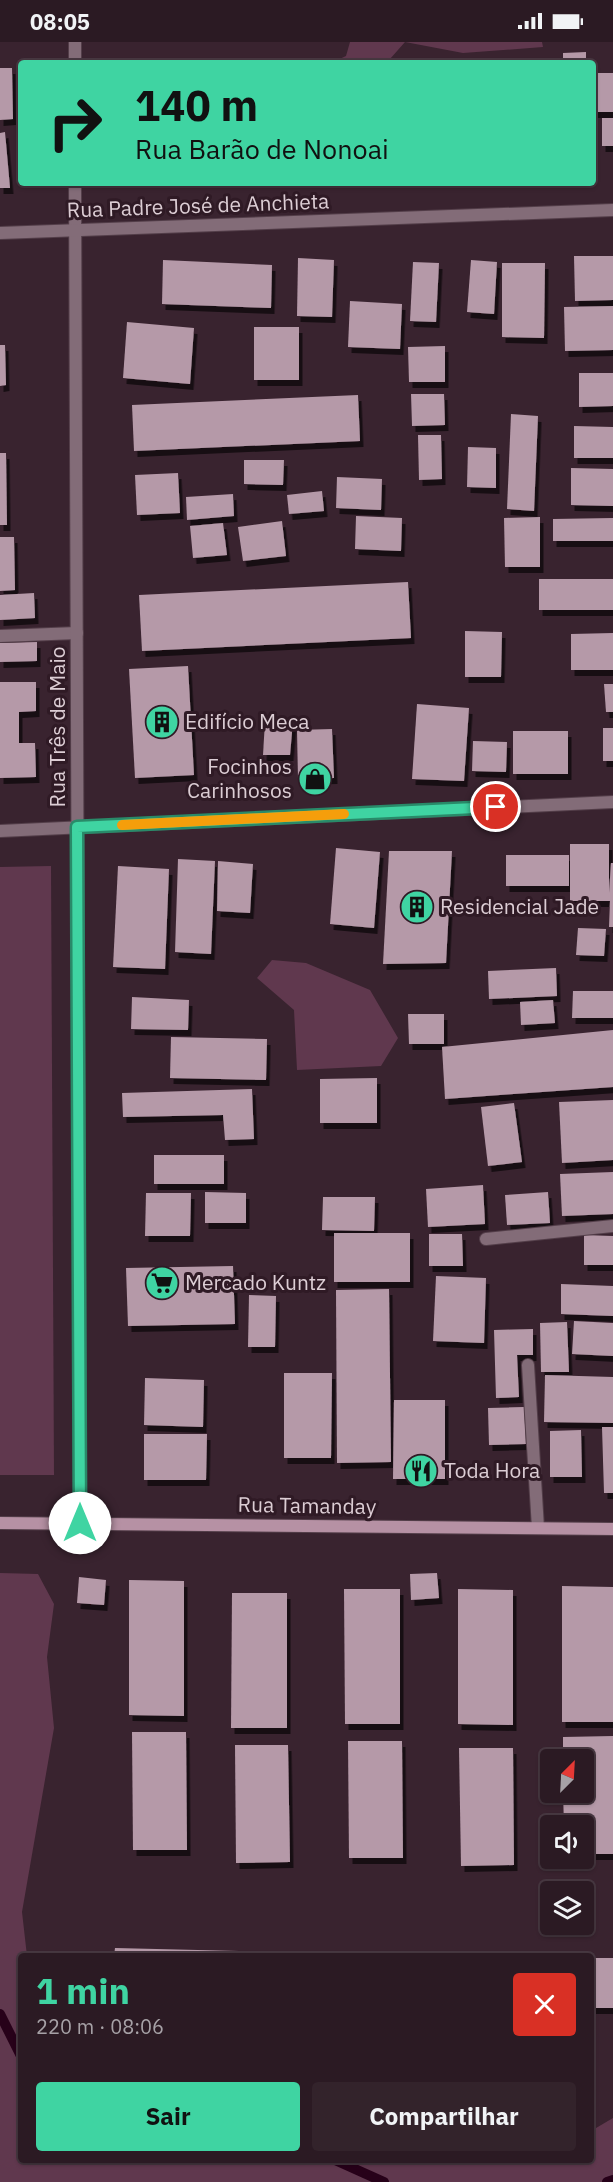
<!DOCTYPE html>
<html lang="pt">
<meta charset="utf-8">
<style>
body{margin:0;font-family:"IBM Plex Sans",sans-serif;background:#33232b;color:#f1f3f6;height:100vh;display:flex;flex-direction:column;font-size:22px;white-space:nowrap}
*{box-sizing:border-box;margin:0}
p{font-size:20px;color:#a6a1a6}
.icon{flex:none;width:33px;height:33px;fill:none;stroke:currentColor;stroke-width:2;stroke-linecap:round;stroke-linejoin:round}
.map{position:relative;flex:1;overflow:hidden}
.panel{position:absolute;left:18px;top:1911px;width:576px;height:210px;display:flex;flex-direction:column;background:#2b1a23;border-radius:6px;box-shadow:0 2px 4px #0004,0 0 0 2px #473841}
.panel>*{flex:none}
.guide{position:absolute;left:18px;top:18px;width:578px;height:126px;border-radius:6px;box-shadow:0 2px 4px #0004,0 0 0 2px #473841;background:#3fd4a2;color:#111;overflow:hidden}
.needle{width:39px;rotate:24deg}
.buttons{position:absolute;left:540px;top:1707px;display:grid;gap:12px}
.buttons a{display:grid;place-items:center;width:54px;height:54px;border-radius:6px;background:#2b1a23;box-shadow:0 2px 4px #0004,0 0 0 2px #473841;font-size:30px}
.pin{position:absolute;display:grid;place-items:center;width:51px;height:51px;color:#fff;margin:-26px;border:3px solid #fff;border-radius:50%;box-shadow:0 2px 6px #0007}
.me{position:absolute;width:66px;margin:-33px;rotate:0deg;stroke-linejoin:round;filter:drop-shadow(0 0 4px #0008)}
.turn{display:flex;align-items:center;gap:21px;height:126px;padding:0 18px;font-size:27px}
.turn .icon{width:78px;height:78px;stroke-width:2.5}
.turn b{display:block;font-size:42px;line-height:51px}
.round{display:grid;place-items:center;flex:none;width:63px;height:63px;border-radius:6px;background:#33232b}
.overview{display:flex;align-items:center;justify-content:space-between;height:102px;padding:0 18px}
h1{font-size:36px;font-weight:700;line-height:45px;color:#3fd4a2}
.primary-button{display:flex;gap:12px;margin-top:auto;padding:12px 18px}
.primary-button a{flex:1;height:69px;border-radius:6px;background:#3fd4a2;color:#111;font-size:24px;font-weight:700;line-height:69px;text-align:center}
.primary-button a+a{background:#33232b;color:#f1f3f6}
.status{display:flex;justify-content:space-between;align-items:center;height:42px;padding:0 30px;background:#2b1a23;direction:ltr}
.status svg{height:16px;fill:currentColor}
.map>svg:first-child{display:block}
.green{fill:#60384e}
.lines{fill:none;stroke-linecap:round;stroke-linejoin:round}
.stream{stroke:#270119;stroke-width:10}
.building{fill:#b599a8;filter:url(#shadow)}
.lane-casing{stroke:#533e49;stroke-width:14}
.street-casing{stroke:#533e49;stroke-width:14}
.secondary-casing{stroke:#533e49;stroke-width:14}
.lane{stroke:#836c78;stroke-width:12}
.street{stroke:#836c78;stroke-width:12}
.secondary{stroke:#b691a4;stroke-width:12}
.route-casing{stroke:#298a69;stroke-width:15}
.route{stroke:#3fd4a2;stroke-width:10}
.slow{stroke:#f59e0b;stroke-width:10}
.labels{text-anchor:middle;stroke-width:6;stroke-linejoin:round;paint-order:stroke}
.street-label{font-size:21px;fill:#dccdd4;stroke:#2f1a25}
.poi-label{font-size:21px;fill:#dccdd4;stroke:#2f1a25;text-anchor:start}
</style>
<div class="status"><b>08:05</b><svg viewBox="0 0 49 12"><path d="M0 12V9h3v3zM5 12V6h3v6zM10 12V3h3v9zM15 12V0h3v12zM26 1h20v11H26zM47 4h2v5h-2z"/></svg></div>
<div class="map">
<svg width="613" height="2140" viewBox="0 0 613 2140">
<defs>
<filter id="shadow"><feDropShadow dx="3.5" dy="6" stdDeviation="0" flood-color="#0009"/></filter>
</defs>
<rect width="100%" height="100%" fill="#39232f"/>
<g class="green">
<polygon points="350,0 542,0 543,5 463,11 405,0 390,17 389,21 331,21 346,14"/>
<polygon points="51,824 54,1433 0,1433 0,825"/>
<polygon points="272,918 306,921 370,948 398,996 381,1024 297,1028 294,968 257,936"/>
<polygon points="0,1531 38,1532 54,1562 47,1615 54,1686 22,1870 27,1914 21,1914 21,2118 591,2118 591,2089 613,2076 613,2140 0,2140"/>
</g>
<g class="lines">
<g class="stream">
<polyline points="0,1972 21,2014"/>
<polyline points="335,2118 384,2140"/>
<polyline points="607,2140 613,2138"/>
</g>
</g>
<g class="building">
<polygon points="586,10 586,21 563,21 563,11"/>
<polygon points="429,18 429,21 404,21 404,19"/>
<polygon points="0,26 12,26 13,77 0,78"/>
<rect x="592" y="31" width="21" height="39"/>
<rect x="602" y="76" width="11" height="28"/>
<polygon points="5,90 10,146 0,146 0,91"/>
<polygon points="574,214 613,214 613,258 575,259"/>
<polygon points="298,216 334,218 332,275 297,274"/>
<polygon points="163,218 272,223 271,266 162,262"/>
<polygon points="471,218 497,220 494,272 467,270"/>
<polygon points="413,220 439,221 436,280 410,279"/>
<polygon points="502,221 545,221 544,296 502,295"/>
<polygon points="350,259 402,262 400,307 348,305"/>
<polygon points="613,264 613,308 565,309 564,265"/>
<polygon points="127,280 194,286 190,342 123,336"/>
<rect x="254" y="285" width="45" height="53"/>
<polygon points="0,303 5,303 6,343 0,344"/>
<polygon points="445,304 445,340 409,340 408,305"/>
<polygon points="579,331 613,331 613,364 579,365"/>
<polygon points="411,352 444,352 445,383 412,384"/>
<polygon points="358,353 360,399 134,409 132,363"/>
<polygon points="511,372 538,374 534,469 507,467"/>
<polygon points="574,384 613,385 613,416 574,416"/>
<polygon points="418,393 441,393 442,437 419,438"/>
<polygon points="468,405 496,406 496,446 467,445"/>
<polygon points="0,411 6,411 7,483 0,483"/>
<polygon points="244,418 284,418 283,443 244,442"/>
<polygon points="571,426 613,427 613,464 571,463"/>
<polygon points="178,431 180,471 137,473 135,433"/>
<polygon points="337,435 382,437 381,468 336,466"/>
<polygon points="322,449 324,469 289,472 287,453"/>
<polygon points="233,452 234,474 187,478 186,455"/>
<polygon points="356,474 402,476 401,509 355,507"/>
<polygon points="540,475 540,525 505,525 504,476"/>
<polygon points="613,476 613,499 553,499 553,477"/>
<polygon points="282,479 286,514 243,519 238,485"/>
<polygon points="223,481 227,513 193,516 190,484"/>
<polygon points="0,495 14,495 15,548 0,549"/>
<rect x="539" y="537" width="74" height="31"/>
<polygon points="408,540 411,596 142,609 139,553"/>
<polygon points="34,551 35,576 0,578 0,553"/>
<polygon points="465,589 502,590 501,635 465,635"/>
<polygon points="613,591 613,628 571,628 571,592"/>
<polygon points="37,600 37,619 0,620 0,601"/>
<polygon points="188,624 194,733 135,736 129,627"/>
<polygon points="0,640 36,640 36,669 19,670 19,701 35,701 36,735 0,736"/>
<polygon points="604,642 613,642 613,670 606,670"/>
<polygon points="417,662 469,666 464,739 412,737"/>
<polygon points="265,679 293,679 290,713 263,713"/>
<rect x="603" y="686" width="10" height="33"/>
<polygon points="332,687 334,736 298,737 297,688"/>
<rect x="513" y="689" width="55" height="43"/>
<polygon points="473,699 507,700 506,730 472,729"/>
<polygon points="570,802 609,802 609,851 611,821 613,821 613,885 609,885 610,859 570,859"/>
<polygon points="336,806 380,810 374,886 330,882"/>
<polygon points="389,809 452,809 446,921 383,922"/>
<rect x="506" y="813" width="63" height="31"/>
<polygon points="178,817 215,819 211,912 175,910"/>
<polygon points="218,819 253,822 250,871 217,869"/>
<polygon points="118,824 169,827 165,927 113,925"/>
<polygon points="578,886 606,887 604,914 576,913"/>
<polygon points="556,926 557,954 489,957 488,929"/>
<polygon points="573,949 613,949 613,976 572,976"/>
<polygon points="132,955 189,958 188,988 131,987"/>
<polygon points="553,958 555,981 521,983 520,960"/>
<polygon points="408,972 444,972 444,1002 409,1002"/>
<polygon points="613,988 613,1045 445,1057 442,1005"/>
<polygon points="171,995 267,997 266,1038 170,1036"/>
<polygon points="377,1036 377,1081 320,1081 320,1037"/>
<polygon points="252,1047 254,1097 225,1098 223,1073 123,1075 122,1051"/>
<polygon points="613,1058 613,1118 562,1121 559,1060"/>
<polygon points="514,1061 522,1120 488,1124 481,1065"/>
<rect x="154" y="1113" width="70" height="29"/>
<polygon points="613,1130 613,1172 562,1174 560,1132"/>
<polygon points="483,1143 485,1182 428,1185 426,1147"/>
<polygon points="205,1150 246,1151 246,1181 205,1181"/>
<polygon points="548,1150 550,1181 507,1183 505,1153"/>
<polygon points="146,1151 191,1151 190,1194 145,1194"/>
<polygon points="323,1155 375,1155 374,1189 322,1188"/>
<rect x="334" y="1191" width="76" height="49"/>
<polygon points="429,1192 462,1192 463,1224 429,1224"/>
<polygon points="584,1193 613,1194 613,1223 584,1223"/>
<polygon points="233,1224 235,1282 128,1284 126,1226"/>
<polygon points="436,1234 486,1236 484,1301 433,1299"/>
<polygon points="561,1242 613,1244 613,1274 561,1272"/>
<polygon points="389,1247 391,1420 337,1421 336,1248"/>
<polygon points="249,1253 276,1254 275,1305 248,1305"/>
<polygon points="574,1279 613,1281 613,1314 572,1312"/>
<polygon points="567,1280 569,1330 541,1330 540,1281"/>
<polygon points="533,1287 533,1313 517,1313 519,1355 496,1356 494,1288"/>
<polygon points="284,1331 332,1331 331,1416 284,1416"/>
<polygon points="545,1333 613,1335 613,1381 544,1380"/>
<polygon points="145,1336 204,1338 203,1385 144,1383"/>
<polygon points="394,1358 445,1358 445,1437 393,1437"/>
<polygon points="524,1365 526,1402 489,1403 488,1366"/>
<polygon points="602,1385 613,1385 613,1451 604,1451"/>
<polygon points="581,1388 582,1435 550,1435 550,1389"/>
<polygon points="144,1392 207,1392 206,1438 144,1438"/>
<polygon points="437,1531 439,1556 411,1558 410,1532"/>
<polygon points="79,1535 106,1538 104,1563 77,1561"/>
<polygon points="129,1538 184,1539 184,1674 129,1673"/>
<polygon points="562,1544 613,1545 613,1680 562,1680"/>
<polygon points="344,1547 400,1547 400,1682 345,1682"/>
<polygon points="458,1547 513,1548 513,1683 458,1682"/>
<polygon points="232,1551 287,1551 287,1686 231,1686"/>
<polygon points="132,1690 186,1690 187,1808 133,1808"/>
<polygon points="613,1694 613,1812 584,1812 584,1784 564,1784 563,1750 584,1750 584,1718 563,1718 563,1695"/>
<polygon points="348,1699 402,1699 403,1816 349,1816"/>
<polygon points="235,1703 288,1703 290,1820 236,1821"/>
<polygon points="459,1706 513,1706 514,1823 461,1824"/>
<polygon points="115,1906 239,1909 239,1914 114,1914"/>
<polygon points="262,1909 317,1912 317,1914 261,1914"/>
<rect x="591" y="1916" width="22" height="50"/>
</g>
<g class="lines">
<g class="lane-casing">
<g id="lane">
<polyline points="0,594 77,591"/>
<polyline points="486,1197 613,1184"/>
<polyline points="528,1323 538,1486"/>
</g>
</g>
<g class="street-casing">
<g id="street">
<polyline points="75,0 75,21"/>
<polyline points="75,141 80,1481"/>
<polyline points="0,191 613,168"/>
<polyline points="0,789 613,760"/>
</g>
</g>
<g class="secondary-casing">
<polyline id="secondary" points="0,1481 613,1487"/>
</g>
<use href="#lane" class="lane"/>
<use href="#street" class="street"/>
<use href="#secondary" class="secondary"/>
</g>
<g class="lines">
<g class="route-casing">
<polyline id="route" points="80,1481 77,785 496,765"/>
</g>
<use href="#route" class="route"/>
<polyline class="slow" points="122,783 344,772"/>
</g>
<defs>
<g id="building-disc" transform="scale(1.725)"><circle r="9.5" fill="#3fd4a2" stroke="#2f1a25"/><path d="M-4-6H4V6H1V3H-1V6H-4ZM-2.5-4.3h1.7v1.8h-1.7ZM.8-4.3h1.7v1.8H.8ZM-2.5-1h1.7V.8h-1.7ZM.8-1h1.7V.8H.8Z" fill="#111"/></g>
<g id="shop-disc" transform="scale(1.725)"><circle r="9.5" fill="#3fd4a2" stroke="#2f1a25"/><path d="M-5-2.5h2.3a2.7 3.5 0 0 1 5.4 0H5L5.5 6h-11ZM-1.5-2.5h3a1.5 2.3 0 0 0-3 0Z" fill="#111"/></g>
<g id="supermarket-disc" transform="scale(1.725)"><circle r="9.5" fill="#3fd4a2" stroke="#2f1a25"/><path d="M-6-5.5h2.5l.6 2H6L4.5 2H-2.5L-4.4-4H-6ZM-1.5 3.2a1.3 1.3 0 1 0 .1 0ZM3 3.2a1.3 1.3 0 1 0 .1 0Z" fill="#111"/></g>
<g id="restaurant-disc" transform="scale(1.725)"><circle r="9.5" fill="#3fd4a2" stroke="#2f1a25"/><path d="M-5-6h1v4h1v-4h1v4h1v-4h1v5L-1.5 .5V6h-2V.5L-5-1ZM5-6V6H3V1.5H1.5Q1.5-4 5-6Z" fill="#111"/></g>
</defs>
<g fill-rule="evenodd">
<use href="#building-disc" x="162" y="680"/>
<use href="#shop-disc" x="315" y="737"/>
<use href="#building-disc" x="417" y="865"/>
<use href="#supermarket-disc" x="162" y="1241"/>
<use href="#restaurant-disc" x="421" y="1429"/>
</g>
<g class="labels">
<g class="street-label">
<text transform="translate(198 164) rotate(-2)" y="7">Rua Padre José de Anchieta</text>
<text transform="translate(58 685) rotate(-90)" y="7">Rua Três de Maio</text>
<text transform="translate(307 1464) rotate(1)" y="7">Rua Tamanday</text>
</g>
<g class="poi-label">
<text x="185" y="687">Edifício Meca</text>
<text x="292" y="732" text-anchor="end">Focinhos<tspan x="292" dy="24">Carinhosos</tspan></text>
<text x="440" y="872">Residencial Jade</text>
<text x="185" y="1248">Mercado Kuntz</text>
<text x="444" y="1436">Toda Hora</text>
</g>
</g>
</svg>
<div class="buttons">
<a><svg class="needle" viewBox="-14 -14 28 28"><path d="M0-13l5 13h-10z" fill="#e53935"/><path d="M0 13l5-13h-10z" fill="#a6a1a6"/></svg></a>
<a><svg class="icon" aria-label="sound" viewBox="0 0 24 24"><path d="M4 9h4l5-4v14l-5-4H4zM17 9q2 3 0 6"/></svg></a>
<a><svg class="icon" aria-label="layers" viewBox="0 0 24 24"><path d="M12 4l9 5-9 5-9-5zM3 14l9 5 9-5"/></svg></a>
</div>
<div class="pin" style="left:496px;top:765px;background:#d93025"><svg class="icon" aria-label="arrive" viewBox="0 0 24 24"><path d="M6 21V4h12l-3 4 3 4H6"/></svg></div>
<svg class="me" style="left:80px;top:1481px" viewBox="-20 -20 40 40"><circle r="19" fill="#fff"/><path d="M0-13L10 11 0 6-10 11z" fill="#3fd4a2"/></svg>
<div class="guide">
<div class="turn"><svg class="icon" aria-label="right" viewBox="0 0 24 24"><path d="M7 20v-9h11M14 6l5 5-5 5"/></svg><div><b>140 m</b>Rua Barão de Nonoai</div></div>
</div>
<section class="panel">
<div class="overview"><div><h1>1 min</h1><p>220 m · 08:06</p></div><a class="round" style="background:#d93025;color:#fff"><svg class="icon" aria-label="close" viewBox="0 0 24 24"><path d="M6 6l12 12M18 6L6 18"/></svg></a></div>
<div class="primary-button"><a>Sair</a><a>Compartilhar</a></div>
</section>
</div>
